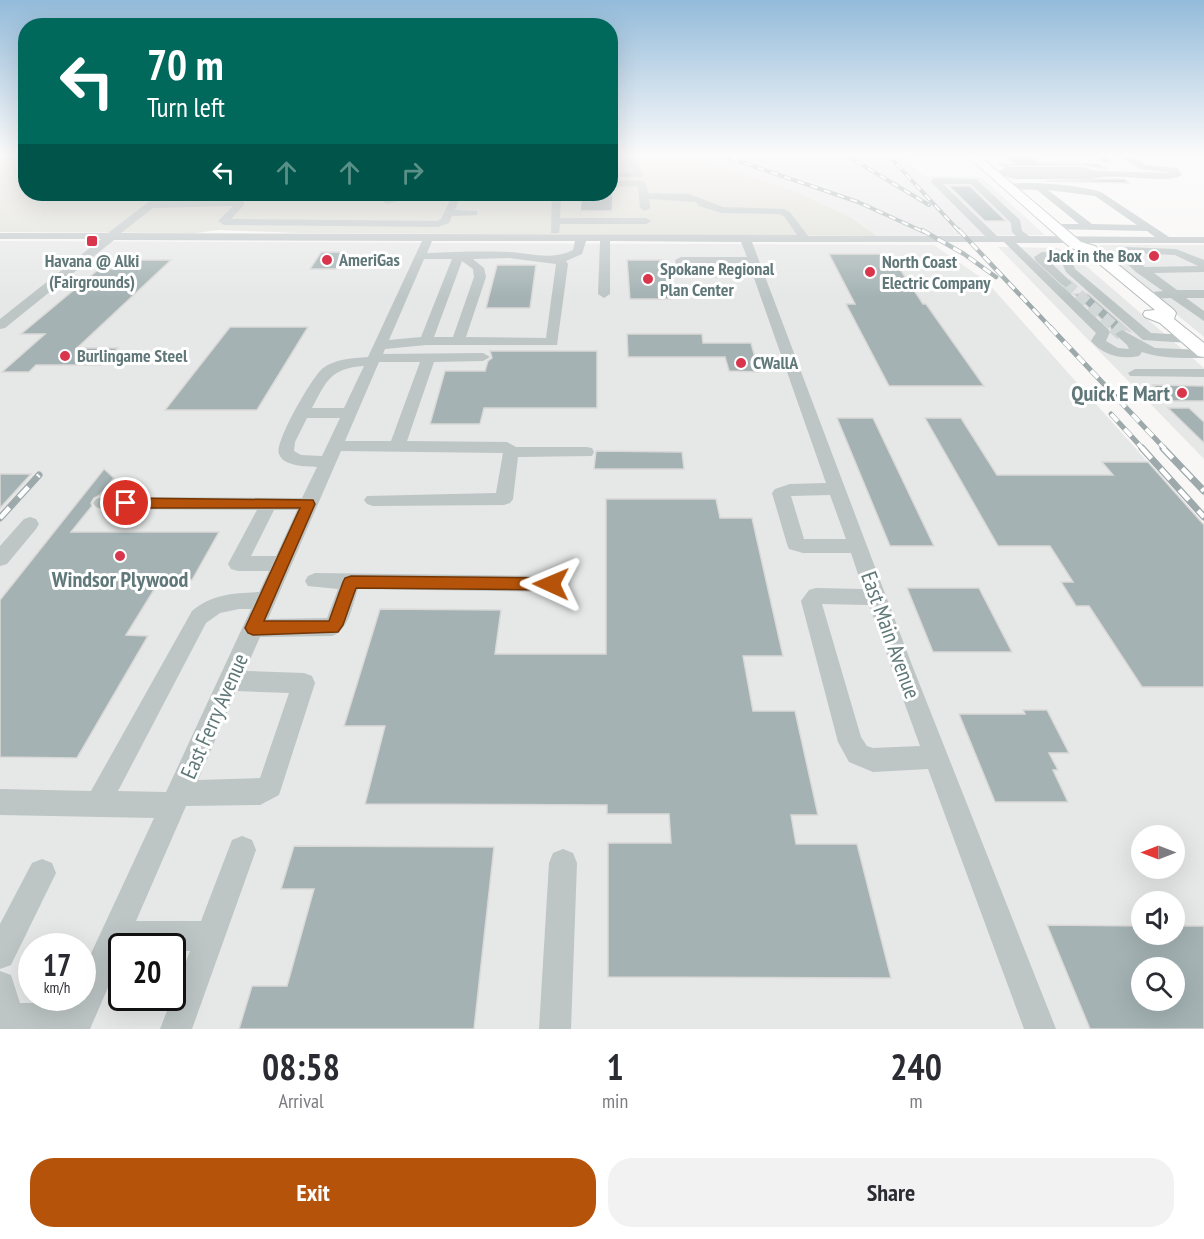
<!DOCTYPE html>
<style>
body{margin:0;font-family:"PT Sans Narrow",sans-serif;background:#f2f2f3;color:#2b2b33;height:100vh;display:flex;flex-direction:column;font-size:22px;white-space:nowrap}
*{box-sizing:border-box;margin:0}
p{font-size:20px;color:#7c7c81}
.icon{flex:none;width:33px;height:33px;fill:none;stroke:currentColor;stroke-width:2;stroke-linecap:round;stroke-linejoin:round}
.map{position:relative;height:1029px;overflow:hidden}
.details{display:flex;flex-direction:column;background:#fff;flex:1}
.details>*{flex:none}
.hud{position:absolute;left:18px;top:18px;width:600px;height:183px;border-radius:24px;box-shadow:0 6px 24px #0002;background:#00695c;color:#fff;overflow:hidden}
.needle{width:39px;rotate:270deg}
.controls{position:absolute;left:1131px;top:825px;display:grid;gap:12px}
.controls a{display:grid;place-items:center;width:54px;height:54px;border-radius:50%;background:#fff;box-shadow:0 6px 24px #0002;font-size:30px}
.speed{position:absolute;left:18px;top:933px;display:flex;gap:12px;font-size:30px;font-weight:700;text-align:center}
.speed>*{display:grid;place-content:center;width:78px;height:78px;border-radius:50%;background:#fff;box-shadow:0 6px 24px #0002;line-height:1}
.speed small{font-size:15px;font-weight:400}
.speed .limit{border:3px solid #111;border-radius:9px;background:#fff;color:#111}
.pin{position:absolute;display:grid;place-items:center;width:51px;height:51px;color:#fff;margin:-26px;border:3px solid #fff;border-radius:50%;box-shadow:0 2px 6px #0007}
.me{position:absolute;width:66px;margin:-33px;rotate:271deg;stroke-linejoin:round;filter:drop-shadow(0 0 4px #0008)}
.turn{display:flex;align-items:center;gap:21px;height:126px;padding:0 30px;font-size:27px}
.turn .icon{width:78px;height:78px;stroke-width:2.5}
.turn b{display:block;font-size:42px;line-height:51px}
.lanes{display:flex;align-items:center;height:57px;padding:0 30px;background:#0003;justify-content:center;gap:30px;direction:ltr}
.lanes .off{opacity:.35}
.eta{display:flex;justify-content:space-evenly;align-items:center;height:102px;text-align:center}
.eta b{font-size:36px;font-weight:700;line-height:42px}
.action{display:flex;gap:12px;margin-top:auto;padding:12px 30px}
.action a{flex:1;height:69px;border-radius:24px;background:#b45309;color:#fff;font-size:24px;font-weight:700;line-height:69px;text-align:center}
.action a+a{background:#f2f2f3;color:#2b2b33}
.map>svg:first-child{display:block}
.built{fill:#e6e7e7;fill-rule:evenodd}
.green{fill:#dcddd5}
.building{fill:#a4b2b3;stroke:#dad9d8;stroke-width:1.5;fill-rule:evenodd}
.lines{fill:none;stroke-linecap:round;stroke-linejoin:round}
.minor-tunnel-far1{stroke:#d2d7d7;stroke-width:11;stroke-dasharray:11 6;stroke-linecap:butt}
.minor-tunnel{stroke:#d2d7d7;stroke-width:14;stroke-dasharray:14 8;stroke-linecap:butt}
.major-casing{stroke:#b1b9ba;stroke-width:2}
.minor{fill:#bdc5c5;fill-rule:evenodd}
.major{fill:#fff;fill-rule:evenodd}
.rail-far3-casing{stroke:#9da9aa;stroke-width:4}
.rail-far2-casing{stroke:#9da9aa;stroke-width:4.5}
.rail-far1-casing{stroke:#9da9aa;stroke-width:5}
.rail-casing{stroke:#9da9aa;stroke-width:7}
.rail-far3{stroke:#fff;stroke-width:2;stroke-dasharray:7;stroke-linecap:butt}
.rail-far2{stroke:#fff;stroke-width:3;stroke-dasharray:9;stroke-linecap:butt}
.rail-far1{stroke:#fff;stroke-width:4;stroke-dasharray:10;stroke-linecap:butt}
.rail{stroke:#fff;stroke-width:4.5;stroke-dasharray:14;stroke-linecap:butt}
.route{fill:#b45309;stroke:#753606;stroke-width:1.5}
.poi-dot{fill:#d9364e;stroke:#fff;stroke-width:2}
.labels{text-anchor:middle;stroke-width:6;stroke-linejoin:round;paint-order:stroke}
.far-poi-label{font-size:18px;font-weight:bold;fill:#607879;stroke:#fff;text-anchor:start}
.poi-label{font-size:22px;font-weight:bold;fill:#607879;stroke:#fff;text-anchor:end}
.street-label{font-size:22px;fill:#607879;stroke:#fff}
</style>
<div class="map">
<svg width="1204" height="1029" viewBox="0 0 1204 1029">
<rect width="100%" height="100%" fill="#f8f7f6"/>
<g class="built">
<polygon points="691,154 903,154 923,176 981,177 1045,235 877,236 850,217 712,165"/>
<path d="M0,241L934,245L986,281L1204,525V1029H0ZM1142,836H1174V868H1142ZM1142,902H1174V934H1142ZM32,946H82V998H32ZM122,946H172V998H122ZM1142,968H1174V1000H1142Z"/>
<polygon points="1101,245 1204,245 1204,337 1097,249"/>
<polygon points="998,247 1057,248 1070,252 1204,368 1204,459"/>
</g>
<polygon class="green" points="0,154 25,154 26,194 610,194 611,154 691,154 712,165 791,190 850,217 877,236 299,233 218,230 197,233 0,232"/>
<g class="building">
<polygon points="1004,155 1027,155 1039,163 1098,164 1107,169 1082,165 1002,166 999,164 1015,164"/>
<polygon points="1114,179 1124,179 1129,183 1045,181"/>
<polygon points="949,186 970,186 1006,221 985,221"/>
<polygon points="582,194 613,194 612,211 580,211"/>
<polygon points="321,252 347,252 336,269 310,269"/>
<polygon points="829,254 890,254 923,304 926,304 984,386 889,386 846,304 855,304"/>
<polygon points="122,260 171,260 77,348 118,348 101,365 36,365 29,372 2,372 45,334 21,334 99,269 111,269"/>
<polygon points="627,260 664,260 671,299 630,299"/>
<polygon points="497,265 536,265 530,308 486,308"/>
<polygon points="1074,294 1088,294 1131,332 1121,328 1113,334 1110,327"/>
<polygon points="230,327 308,327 257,410 165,410"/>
<polygon points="627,334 702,334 703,343 751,343 759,372 729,371 725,357 628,357"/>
<polygon points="490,351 597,351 597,408 484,408 480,424 430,424 445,371 485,371 488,361 492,358"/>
<polygon points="1153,385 1204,386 1204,401 1169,401"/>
<polygon points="1168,408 1189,408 1204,422 1204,443"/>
<polygon points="837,418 873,418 934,546 890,546"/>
<polygon points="925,418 961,418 997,475 1113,475 1102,462 1148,462 1204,525 1204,687 1142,687 1089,606 1076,606 1061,582 1073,582 1050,546 998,546"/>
<polygon points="596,451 682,452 684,469 594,469"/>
<polygon points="104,469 114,478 100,495 94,498 91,503 92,506 71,532 219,532 192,580 160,580 126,635 148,636 77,758 0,757 0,600"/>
<polygon points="0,474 31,474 0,508"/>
<polygon points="606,499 716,499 720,518 752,518 783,656 743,656 753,711 795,711 818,815 791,815 796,844 857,844 891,978 608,977 608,843 671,843 669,814 607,814 607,805 365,804 385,726 344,726 380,609 501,610 495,654 606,654"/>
<polygon points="907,588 979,588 1012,652 933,652"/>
<polygon points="1023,710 1047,710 1069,753 1049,753 1058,770 1053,770 1068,802 995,802 959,714 1025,714"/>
<polygon points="294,846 494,847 474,1029 239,1029 252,986 287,986 314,889 281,889"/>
<path d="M1047,925L1142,926V934H1174V926H1204V1029H1090ZM1142,968H1174V1000H1142Z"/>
</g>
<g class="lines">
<polyline class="minor-tunnel-far1" points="1066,283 1116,328"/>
<polyline class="minor-tunnel" points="1114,327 1122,334"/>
<g class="major-casing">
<polygon id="major" points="965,154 977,154 1081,242 1095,246 1174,310 1176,313 1174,319 1204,343 1204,357 1198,356 1160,323 1145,317 1143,314 1145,311 1155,310 1085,252 1071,248"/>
</g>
<g class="minor">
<polygon points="624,154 632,154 644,175 643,177 618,177 618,173 634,172"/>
<polygon points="1092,154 1102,154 1111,161 1104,163"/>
<path d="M1115,154H1126L1146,165L1177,168L1182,175C1167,185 1116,172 1092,179H1014L995,173L1006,167H1082L1096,171L1172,173L1141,169Z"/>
<path d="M935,178L976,179L1020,220L1022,231L1029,236L1155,237L1147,231L1052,229V225L1056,224H1079L1037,190L1013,189L1008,186L1010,184C1034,181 1077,185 1101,192L1169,237H1204V243H1016L1108,329L1110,332L1106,341L1118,348L1129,349L1127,345L1115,334L1122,330L1155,348L1204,350V358C1183,358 1162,359 1142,352L1139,356C1121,360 1103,355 1091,341L1096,333L1004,242H752L912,665L1056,1029H1024L928,769L873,772L849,762L838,742L801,601L809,590L816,588L863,589L851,553H803L789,549L787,544L772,493L775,489L790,484L826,483L754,278L684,277L678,274L675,260L681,257H747L741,242L610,241V294L604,298L598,294L600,241H586L582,254L566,261L568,264L557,345H426L385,349L383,354L483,353L490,357L483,361L434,362L407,441L507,442L516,447H586L592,448L594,452L592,456L518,457L513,499L510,503L504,505L373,506L367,504L364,500L367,496L496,493L503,453L341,451L268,619L327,618L338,589L308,586L305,581L308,576L315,573L551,576L558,579L561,584L558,589L551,592L358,589C352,606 349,630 332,636L260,637L245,671L304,673L312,676L315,683L279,795L260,805L186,806L136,921H201L232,840L242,836L252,840L256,850L192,1029H160L190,951H172V946H122V955L90,1029H0V971L11,975L20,1003H68L71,998H82V973L154,818L0,815V789L91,791L192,611C211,594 235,593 259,592L269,571H238L231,569L228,564L257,510L102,509L96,507L93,503L96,499L102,497L302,498L317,467C306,466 284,467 279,454C274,443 312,377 323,368C335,359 353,358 368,357L422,241L114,240L5,328L0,329V319L101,239H0V233H108L159,194H169L161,201H244V205L231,219L437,221L441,219L453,194H461L455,210L477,211V215L452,216L449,223L438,227L224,225L218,221L233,206L153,208L121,233L797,235L784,216L779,214L722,213L699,206L696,202L649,199L650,208L645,211L640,208L638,186L610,187V181L642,180L646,183L648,193L689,194L723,207L784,209L790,212L808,236H985L932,183L931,181ZM943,184H971L1011,223L1012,232L1016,236H997ZM1048,190L1095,196L1137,225L1092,224ZM432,241H575L573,250C551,261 531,253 508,252C481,251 454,252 427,253ZM509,258L556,264L546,338L466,337L486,277L484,268L473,259ZM424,259H452L421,337L389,340ZM462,261L473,269L474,277L453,337H434ZM687,263H749L752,271H689ZM379,362H420L391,441H345ZM364,366L344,408H312C326,382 330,368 364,366ZM307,418H340L322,456L301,455L294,451L295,442ZM830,495L846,539H804L791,496ZM274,510H297L276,556H251ZM822,604L869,605L920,746L873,748L867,746L861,737ZM239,609H251L166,792L118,791L206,623L220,613ZM236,691L289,693L260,778L198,780Z"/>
<polygon points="410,194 427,194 387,204 382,201"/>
<polygon points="552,194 561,194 560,218 646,218 651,221 646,224 560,224 559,233 551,233"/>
<path d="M1124,247L1176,249L1204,260V272L1154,273L1177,290H1204V298H1186L1204,311V321L1171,298L1143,299V293L1163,291L1136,272L1114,252ZM1127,253L1175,255L1198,266L1145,267Z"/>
<polygon points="1042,252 1055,252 1071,259 1075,269 1151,333 1189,335 1196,339 1189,343 1143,340 1066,272 1062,263 1053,258 1046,258 1072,283 1066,287 1062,285 1036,261 1034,257"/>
<polygon points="1135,369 1204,369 1204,377 1130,376 1128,373"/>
<polygon points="30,517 36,519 39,524 36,529 7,564 0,566 0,546 24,519"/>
<polygon points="563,849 573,853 577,863 571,1029 539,1029 549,863 553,853"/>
<polygon points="42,859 52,863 56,873 11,965 0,969 0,924 32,863"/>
</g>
<use href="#major" class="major"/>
<g class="rail-far3-casing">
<g id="rail-far3">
<polyline points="718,154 858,202 924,232"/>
<polyline points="844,154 929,205"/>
<polyline points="887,154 960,232"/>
</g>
</g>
<g class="rail-far2-casing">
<g id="rail-far2">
<polyline points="922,230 964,254 996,277"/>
<polyline points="959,230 1051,328"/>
</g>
</g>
<g class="rail-far1-casing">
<g id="rail-far1">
<polyline points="1050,327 1165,449"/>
<polyline points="1111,414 1143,449"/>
</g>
</g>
<g class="rail-casing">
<g id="rail">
<polyline points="1142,448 1204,517"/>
<polyline points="1163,448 1204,491"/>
<polyline points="0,518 39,475"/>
</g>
</g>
<use href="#rail-far3" class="rail-far3"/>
<use href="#rail-far2" class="rail-far2"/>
<use href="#rail-far1" class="rail-far1"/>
<use href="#rail" class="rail"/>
</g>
<linearGradient id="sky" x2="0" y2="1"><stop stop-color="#93bbda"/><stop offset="0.52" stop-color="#fcfbfb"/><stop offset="1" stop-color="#fcfbfb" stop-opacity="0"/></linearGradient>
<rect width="1204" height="298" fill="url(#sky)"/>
<polygon class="route" points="126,498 313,500 315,504 264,621 329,621 343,582 345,578 351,576 551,578 557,580 559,584 557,588 551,590 356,588 343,625 338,632 253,635 248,633 245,628 300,508 126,508 119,503"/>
<g class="poi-dot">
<rect x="86" y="235" width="12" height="12" rx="3"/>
<circle cx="1154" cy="256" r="6"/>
<circle cx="327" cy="260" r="6"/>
<circle cx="870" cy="272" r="6"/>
<circle cx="648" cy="279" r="6"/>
<circle cx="65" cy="356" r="6"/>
<circle cx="741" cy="363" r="6"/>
<circle cx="1182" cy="393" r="6"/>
<circle cx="120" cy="556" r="6"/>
</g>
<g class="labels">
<g class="far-poi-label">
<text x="1142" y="262" text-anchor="end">Jack in the Box</text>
<text x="339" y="266">AmeriGas</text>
<text x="92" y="267" text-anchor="middle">Havana @ Alki<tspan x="92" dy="21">(Fairgrounds)</tspan></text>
<text x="882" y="268">North Coast<tspan x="882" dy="21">Electric Company</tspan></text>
<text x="660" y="275">Spokane Regional<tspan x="660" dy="21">Plan Center</tspan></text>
<text x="77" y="362">Burlingame Steel</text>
<text x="753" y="369">CWallA</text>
</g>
<g class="poi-label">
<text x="1170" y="401">Quick E Mart</text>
<text x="120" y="587" text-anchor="middle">Windsor Plywood</text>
</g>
<g class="street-label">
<text transform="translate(891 635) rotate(70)" y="8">East Main Avenue</text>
<text transform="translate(214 716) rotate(-66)" y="8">East Ferry Avenue</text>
</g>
</g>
</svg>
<div class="controls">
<a><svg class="needle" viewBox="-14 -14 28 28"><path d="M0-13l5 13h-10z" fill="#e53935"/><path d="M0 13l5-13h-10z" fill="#7c7c81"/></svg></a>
<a><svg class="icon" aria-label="sound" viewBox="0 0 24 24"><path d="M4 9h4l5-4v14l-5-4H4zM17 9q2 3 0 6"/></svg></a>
<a><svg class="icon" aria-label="search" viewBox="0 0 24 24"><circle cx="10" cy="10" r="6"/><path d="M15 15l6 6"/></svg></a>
</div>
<div class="speed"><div>17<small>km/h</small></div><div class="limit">20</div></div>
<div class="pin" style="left:126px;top:503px;background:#d93025"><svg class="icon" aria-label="arrive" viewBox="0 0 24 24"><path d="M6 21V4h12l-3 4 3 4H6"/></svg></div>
<svg class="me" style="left:551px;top:584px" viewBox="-20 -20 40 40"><path d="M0-17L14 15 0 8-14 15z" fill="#b45309" stroke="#fff" stroke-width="4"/></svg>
<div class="hud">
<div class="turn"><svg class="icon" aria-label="left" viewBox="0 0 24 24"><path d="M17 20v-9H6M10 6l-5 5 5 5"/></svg><div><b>70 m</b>Turn left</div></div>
<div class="lanes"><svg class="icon" aria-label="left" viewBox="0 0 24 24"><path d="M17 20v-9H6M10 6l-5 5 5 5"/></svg><svg class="icon off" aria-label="ahead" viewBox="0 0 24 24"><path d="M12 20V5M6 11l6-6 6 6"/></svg><svg class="icon off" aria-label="ahead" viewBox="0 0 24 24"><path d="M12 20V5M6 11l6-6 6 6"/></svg><svg class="icon off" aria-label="right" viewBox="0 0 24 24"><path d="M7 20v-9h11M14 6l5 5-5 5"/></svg></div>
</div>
</div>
<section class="details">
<div class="eta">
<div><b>08:58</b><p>Arrival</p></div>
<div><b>1</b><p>min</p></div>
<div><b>240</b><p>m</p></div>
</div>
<div class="action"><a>Exit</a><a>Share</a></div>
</section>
